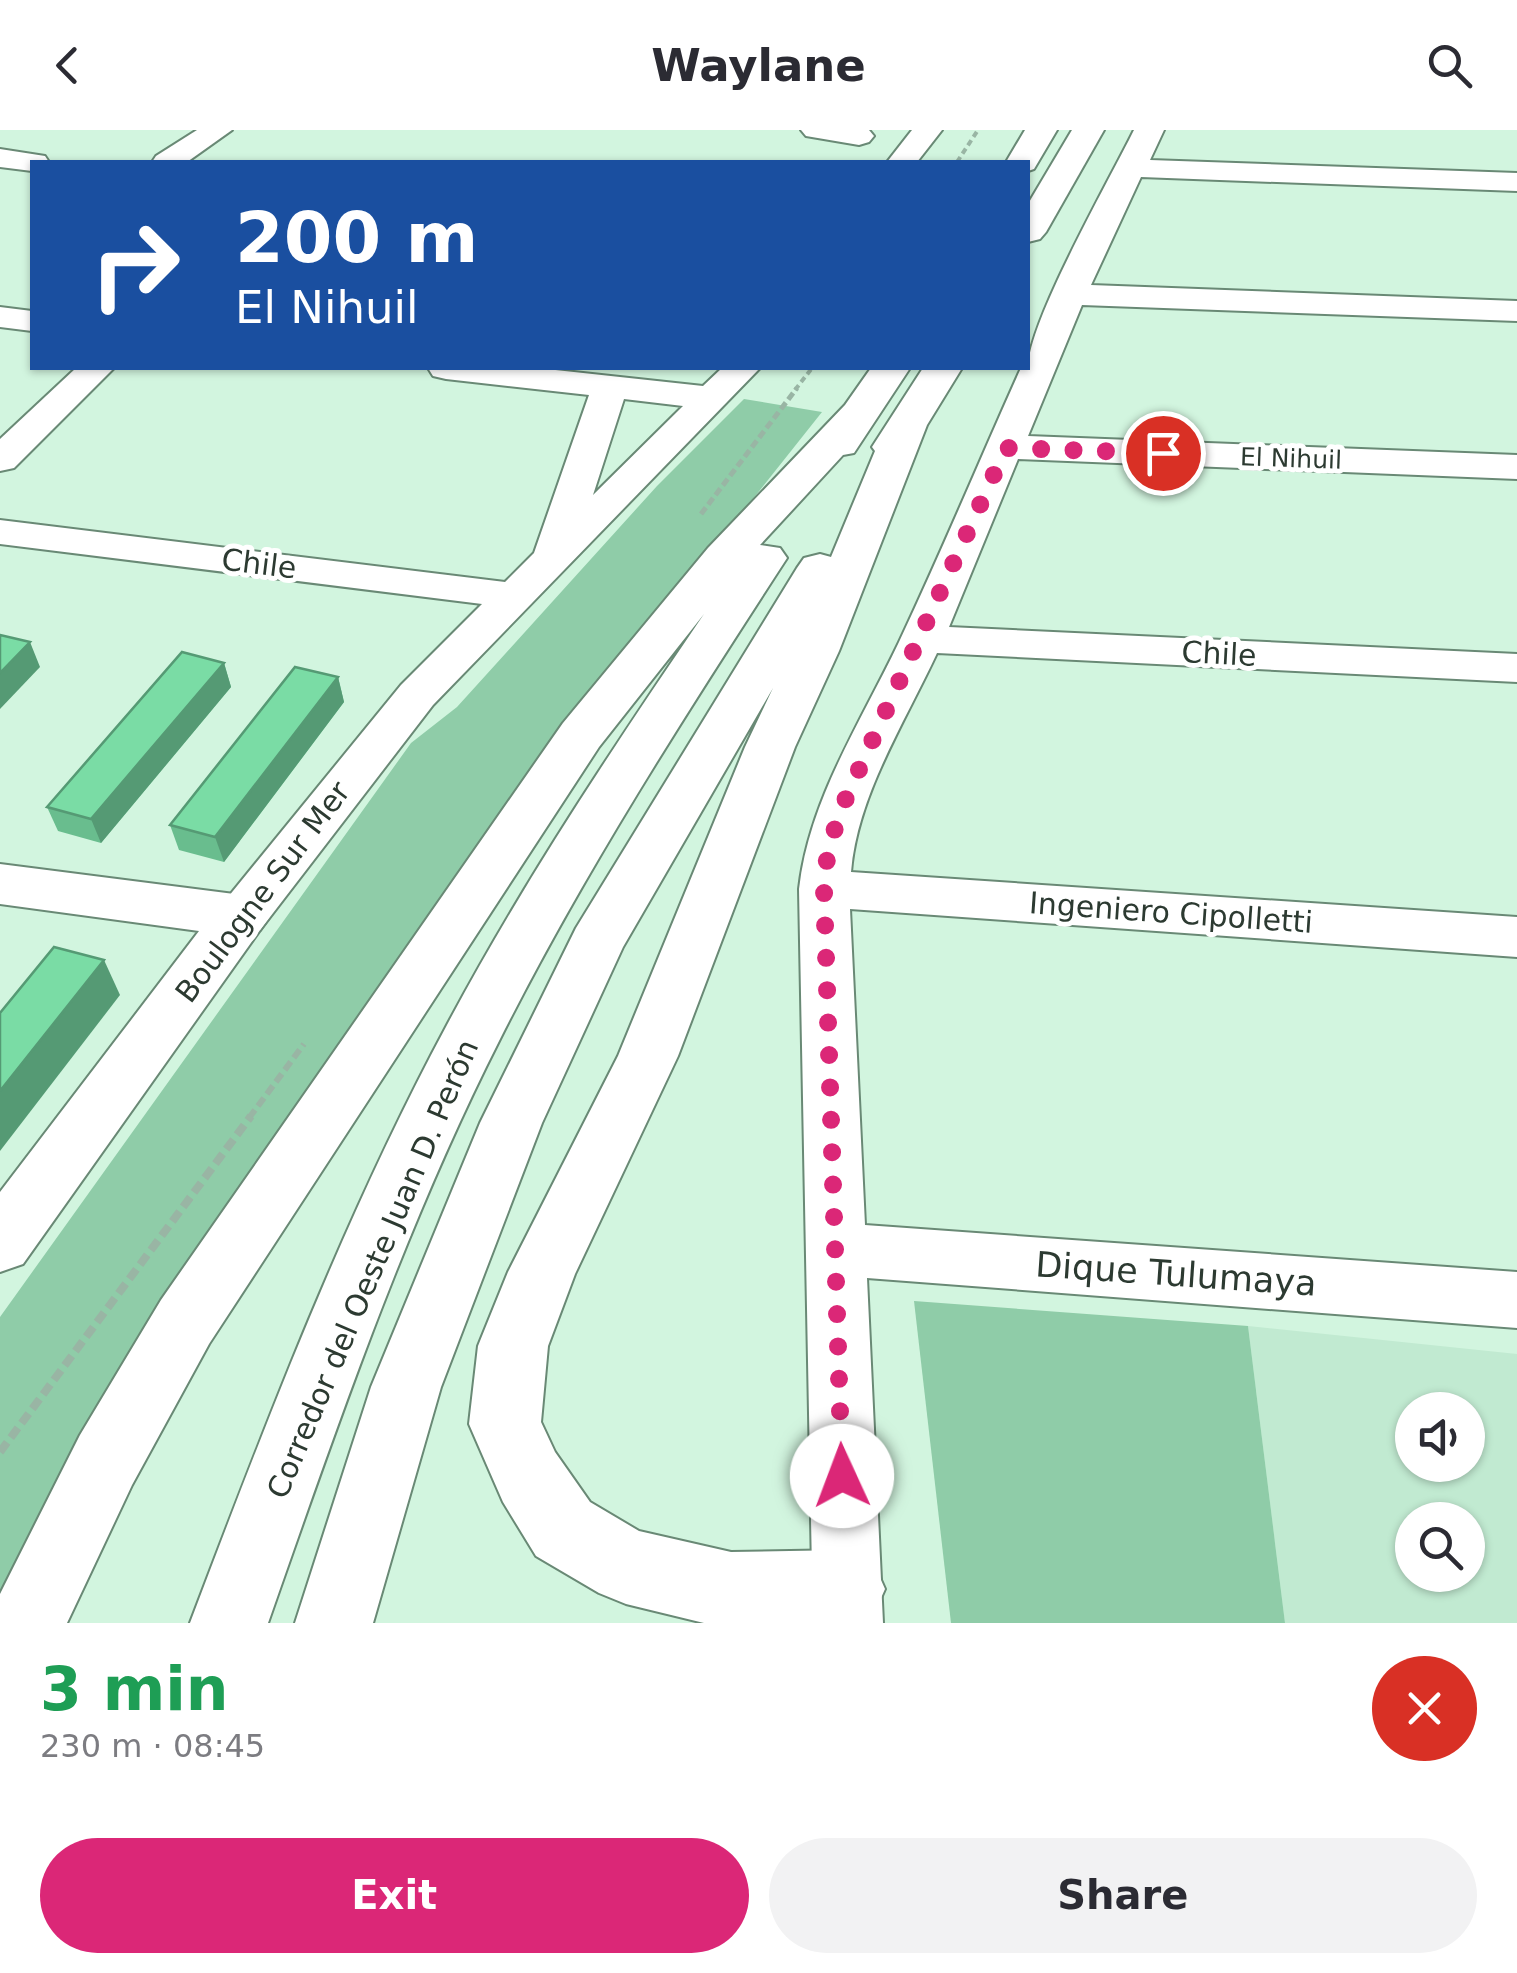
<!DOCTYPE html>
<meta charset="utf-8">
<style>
body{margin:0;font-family:"DejaVu Sans",sans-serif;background:#f2f2f3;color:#2b2b33;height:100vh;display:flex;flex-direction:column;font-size:38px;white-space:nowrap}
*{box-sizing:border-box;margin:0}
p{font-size:32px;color:#7c7c81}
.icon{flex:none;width:55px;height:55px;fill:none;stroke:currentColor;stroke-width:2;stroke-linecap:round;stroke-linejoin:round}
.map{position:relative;height:1493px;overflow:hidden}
.drawer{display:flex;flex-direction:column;background:#fff;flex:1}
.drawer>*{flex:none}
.guide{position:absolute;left:30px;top:30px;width:1000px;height:210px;border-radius:0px;box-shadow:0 2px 8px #0004;background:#1a4fa0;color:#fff;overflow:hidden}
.fabs{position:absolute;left:1395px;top:1262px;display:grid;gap:20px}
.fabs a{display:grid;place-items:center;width:90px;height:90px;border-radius:50%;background:#fff;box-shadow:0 2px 8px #0004;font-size:50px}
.pin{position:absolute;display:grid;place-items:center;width:85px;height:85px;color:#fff;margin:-42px;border:5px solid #fff;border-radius:50%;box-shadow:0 2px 10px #0007}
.me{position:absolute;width:110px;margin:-55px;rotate:358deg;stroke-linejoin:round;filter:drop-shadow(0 0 8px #0008)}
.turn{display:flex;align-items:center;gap:35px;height:210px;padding:0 40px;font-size:45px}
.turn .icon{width:130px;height:130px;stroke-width:2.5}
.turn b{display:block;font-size:70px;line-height:85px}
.round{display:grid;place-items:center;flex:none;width:105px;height:105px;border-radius:52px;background:#f2f2f3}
.summary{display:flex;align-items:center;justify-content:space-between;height:170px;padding:0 40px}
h1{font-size:60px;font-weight:800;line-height:75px;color:#1e9e55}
.button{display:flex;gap:20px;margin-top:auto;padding:20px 40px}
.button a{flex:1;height:115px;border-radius:60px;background:#db2777;color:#fff;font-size:40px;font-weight:800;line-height:115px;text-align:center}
.button a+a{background:#f2f2f3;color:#2b2b33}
header{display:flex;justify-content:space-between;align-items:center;height:130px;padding:0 40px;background:#fff;font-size:45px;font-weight:800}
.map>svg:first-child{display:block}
.built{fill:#c1ead1;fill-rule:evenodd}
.green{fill:#8fcca8}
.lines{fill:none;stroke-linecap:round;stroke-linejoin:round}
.street-casing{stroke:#698975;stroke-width:4}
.secondary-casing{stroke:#698975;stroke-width:4}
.highway-casing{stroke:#698975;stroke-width:4}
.path-far3{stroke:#99b5a4;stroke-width:4;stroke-dasharray:6 4;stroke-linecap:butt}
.path-far2{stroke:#99b5a4;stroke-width:5;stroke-dasharray:8 4;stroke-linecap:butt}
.path-far1{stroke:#99b5a4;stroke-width:6;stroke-dasharray:10 5;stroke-linecap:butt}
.path{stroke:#99b5a4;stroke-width:8;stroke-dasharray:12 6;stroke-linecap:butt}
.street{fill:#fff;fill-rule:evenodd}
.secondary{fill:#fff;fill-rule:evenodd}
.highway{fill:#fff;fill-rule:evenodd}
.wall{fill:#69bd8e}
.shaded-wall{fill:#559a74}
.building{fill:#7adca5;stroke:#559a74;stroke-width:2.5}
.route{stroke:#db2777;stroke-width:18;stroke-dasharray:0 32.4}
.labels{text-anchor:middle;stroke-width:10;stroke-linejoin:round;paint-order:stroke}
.far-street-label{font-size:25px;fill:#2c3a31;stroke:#fff}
.street-label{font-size:30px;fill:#2c3a31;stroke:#fff}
.near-street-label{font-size:35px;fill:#2c3a31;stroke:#fff}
</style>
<header><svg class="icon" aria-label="back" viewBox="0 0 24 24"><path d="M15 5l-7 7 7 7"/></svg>Waylane<svg class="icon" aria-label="search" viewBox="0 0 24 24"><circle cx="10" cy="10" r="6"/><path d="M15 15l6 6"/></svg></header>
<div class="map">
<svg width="1517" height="1493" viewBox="0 0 1517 1493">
<rect width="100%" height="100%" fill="#d2f5df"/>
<path class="built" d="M1248,1196L1517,1224V1493H1285ZM1412,1280H1468V1335H1412ZM1412,1390H1468V1445H1412Z"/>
<g class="green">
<polygon points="744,269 822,282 706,428 0,1465 0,1187 411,613 457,577 657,356"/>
<polygon points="914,1171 1248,1196 1285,1493 951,1493"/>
</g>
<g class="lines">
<g class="street-casing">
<g id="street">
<polygon points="197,0 232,0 187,32 152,32 156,26"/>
<polygon points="801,0 869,0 874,6 869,12 859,15 806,6"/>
<polygon points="912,0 942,0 917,32 887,32"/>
<path d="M1134,0H1164L1150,30L1517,43V61L1141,47L1091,155L1517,171V191L1082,175L1028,306L1517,325V349L1018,329L949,497L1517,524V552L937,523C905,592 857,666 851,742L1517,787V827L850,779L865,1095L1517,1142V1198L867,1148L883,1493H813L799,759C809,670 861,592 899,512C942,421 980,329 1021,238H1028C1028,192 1110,49 1134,0Z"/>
<polygon points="0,19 45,26 49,32 32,32 32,41 0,37"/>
<polygon points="0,177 32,181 32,201 0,197"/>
<polygon points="76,238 114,238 14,338 0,341 0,309"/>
<path d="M428,238H537L703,256L722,238H760L433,575L260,800L242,805L224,800L216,786L224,772L401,555L482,474L0,414V390L505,452L534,423L589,265L446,249L433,246ZM624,269L683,276L593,365Z"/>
</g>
</g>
<g class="secondary-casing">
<polygon id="secondary" points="0,734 242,765 262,771 270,786 23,1134 0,1142 0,1062 199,801 0,774"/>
</g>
<g class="highway-casing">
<g id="highway">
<polygon points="1025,0 1057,0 1034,39 1028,41 1028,32 1006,32"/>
<polygon points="1072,0 1104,0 1046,102 1040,109 1028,112 1028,74"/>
<path d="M871,238H910L854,323L843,325L760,415L780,418L787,428C685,585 584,742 500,909C405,1096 337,1296 268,1493H190C267,1290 344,1087 447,895C523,752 613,618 704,484L599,617L209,1214L132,1355L67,1493H0V1464L80,1305L161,1170L563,593L708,418L845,275Z"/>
<polygon points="923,238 962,238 927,295 839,521 795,617 678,926 575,1144 548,1216 541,1292 555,1322 590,1372 639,1401 731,1422 846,1420 873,1432 885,1459 873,1486 857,1493 704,1493 626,1474 599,1463 536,1426 503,1372 469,1294 478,1216 508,1142 618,926 745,617 773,558 623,817 542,993 441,1257 373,1493 295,1493 371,1257 480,993 576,798 797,438 804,428 820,424 831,427 875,321 872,317"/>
</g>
</g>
<g class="path-far3">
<polyline points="957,32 978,0"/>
<polyline points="795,260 812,238"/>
</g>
<polyline class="path-far2" points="701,384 797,258"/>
<polyline class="path-far1" points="249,988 304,914"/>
<polyline class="path" points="0,1322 251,986"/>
<use href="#street" class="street"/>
<use href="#secondary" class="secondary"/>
<use href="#highway" class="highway"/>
</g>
<g class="wall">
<polygon points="224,533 231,557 101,713 58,701 47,677"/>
<polygon points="338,547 344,572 224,732 179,720 170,695"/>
</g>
<g class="shaded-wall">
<polygon points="30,512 40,537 0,579 0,543"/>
<polygon points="224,533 231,557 101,713 91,689"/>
<polygon points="338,547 344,572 224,732 215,707"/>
<polygon points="104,830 120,865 0,1021 0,961"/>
</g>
<g class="building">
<polygon points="0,505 30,512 0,543"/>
<polygon points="182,522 224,533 91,689 47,677"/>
<polygon points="295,537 338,547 215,707 170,695"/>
<polygon points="54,817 104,830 0,961 0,883"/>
</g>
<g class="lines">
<polyline class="route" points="842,1346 824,760 828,718 846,668 1006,318 1163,323"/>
</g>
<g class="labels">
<g class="far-street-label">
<text transform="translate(1291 328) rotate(2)" y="9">El Nihuil</text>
</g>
<g class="street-label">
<text transform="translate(259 434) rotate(7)" y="10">Chile</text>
<text transform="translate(1219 524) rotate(3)" y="10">Chile</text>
<text transform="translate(263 762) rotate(-53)" y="10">Boulogne Sur Mer</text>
<text transform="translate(1171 783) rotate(4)" y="10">Ingeniero Cipolletti</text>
<text transform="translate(373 1139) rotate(-67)" y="10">Corredor del Oeste Juan D. Perón</text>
</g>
<g class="near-street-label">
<text transform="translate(1176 1144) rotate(4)" y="12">Dique Tulumaya</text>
</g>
</g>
</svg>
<div class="fabs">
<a><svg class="icon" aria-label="sound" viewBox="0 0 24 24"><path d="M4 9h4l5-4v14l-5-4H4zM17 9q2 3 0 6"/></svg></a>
<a><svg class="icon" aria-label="search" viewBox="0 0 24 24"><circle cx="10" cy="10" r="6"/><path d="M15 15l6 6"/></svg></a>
</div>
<div class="pin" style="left:1163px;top:323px;background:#d93025"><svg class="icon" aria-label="arrive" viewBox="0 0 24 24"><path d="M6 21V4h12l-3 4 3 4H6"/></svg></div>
<svg class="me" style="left:842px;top:1346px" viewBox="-20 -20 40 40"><circle r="19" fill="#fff"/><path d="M0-13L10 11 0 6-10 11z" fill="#db2777"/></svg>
<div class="guide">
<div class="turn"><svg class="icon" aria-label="right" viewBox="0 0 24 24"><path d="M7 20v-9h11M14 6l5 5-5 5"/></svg><div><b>200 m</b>El Nihuil</div></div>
</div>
</div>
<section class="drawer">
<div class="summary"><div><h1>3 min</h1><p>230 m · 08:45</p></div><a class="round" style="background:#d93025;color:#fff"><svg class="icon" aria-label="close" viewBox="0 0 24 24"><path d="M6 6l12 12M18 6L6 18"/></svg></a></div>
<div class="button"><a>Exit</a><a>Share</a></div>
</section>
